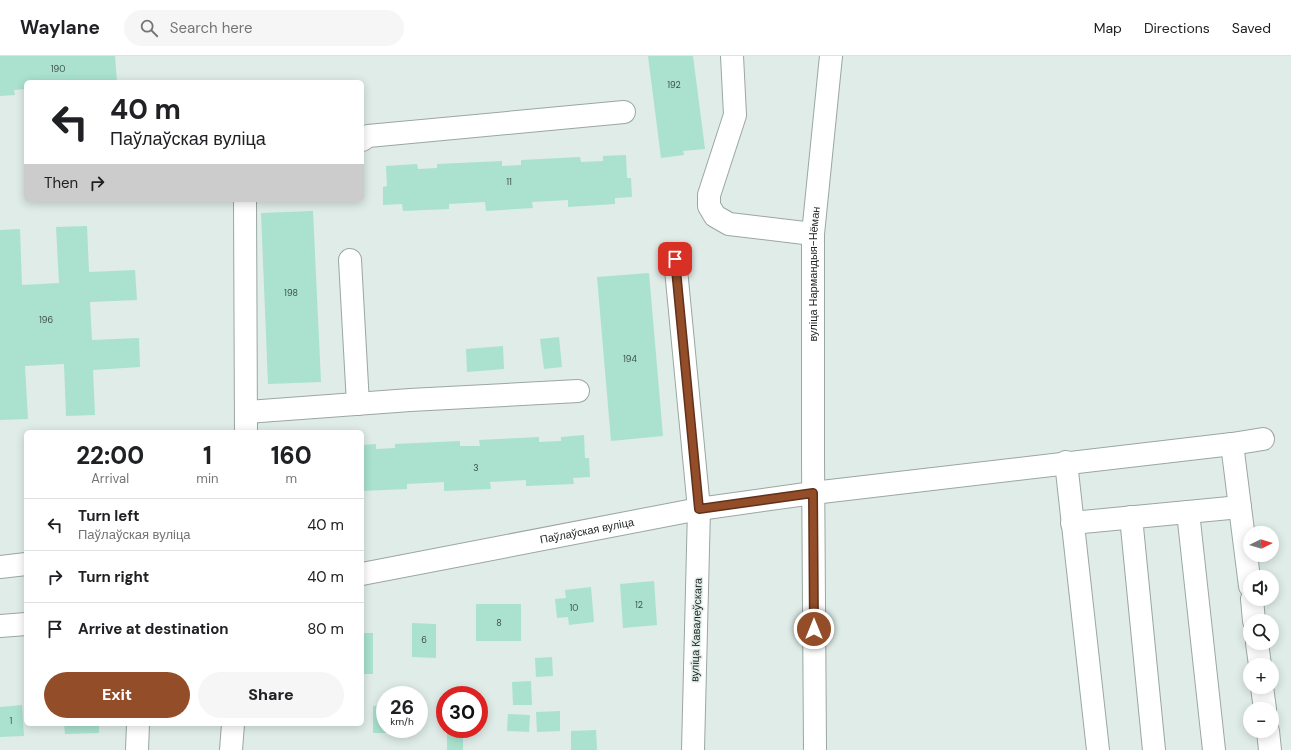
<!DOCTYPE html>
<meta charset="utf-8">
<style>
body{margin:0;font-family:"DM Sans",sans-serif;background:#f6f6f6;color:#202124;height:100vh;display:flex;flex-direction:column;font-size:15px;white-space:nowrap}
*{box-sizing:border-box;margin:0}
p{font-size:13px;color:#757577}
.icon{flex:none;width:22px;height:22px;fill:none;stroke:currentColor;stroke-width:2;stroke-linecap:round;stroke-linejoin:round}
.map{position:relative;flex:1;overflow:hidden}
.panel{position:absolute;left:24px;top:374px;width:340px;height:296px;display:flex;flex-direction:column;background:#fff;border-radius:6px;box-shadow:0 2px 10px #0003}
.panel>*{flex:none}
.top-card{position:absolute;left:24px;top:24px;width:340px;height:122px;border-radius:6px;box-shadow:0 2px 10px #0003;background:#fff;color:#202124;overflow:hidden}
.needle{width:26px;rotate:85deg}
.buttons{position:absolute;left:1243px;top:470px;display:grid;gap:8px}
.buttons a{display:grid;place-items:center;width:36px;height:36px;border-radius:50%;background:#fff;box-shadow:0 2px 10px #0003;font-size:20px}
.speed{position:absolute;left:376px;top:630px;display:flex;gap:8px;font-size:20px;font-weight:700;text-align:center}
.speed>*{display:grid;place-content:center;width:52px;height:52px;border-radius:50%;background:#fff;box-shadow:0 2px 10px #0003;line-height:1}
.speed small{font-size:10px;font-weight:400}
.speed .limit{border:6px solid #d22;background:#fff;color:#111}
.pin{position:absolute;display:grid;place-items:center;width:34px;height:34px;color:#fff;margin:-17px;border-radius:8px;box-shadow:0 2px 6px #0006}
.me{position:absolute;width:44px;margin:-22px;rotate:0deg;stroke-linejoin:round;filter:drop-shadow(0 0 3px #0008)}
.turn{display:flex;align-items:center;gap:14px;height:84px;padding:0 20px;font-size:18px}
.turn .icon{width:52px;height:52px;stroke-width:2.5}
.turn b{display:block;font-size:28px;line-height:34px}
.then{display:flex;align-items:center;height:38px;padding:0 20px;background:#0003;gap:8px;font-size:15px}
.eta{display:flex;justify-content:space-evenly;align-items:center;height:68px;text-align:center}
.eta b{font-size:24px;font-weight:800;line-height:28px}
.primary-button{display:flex;gap:8px;margin-top:auto;padding:8px 20px}
.primary-button a{flex:1;height:46px;border-radius:24px;background:#944d29;color:#fff;font-size:16px;font-weight:800;line-height:46px;text-align:center}
.primary-button a+a{background:#f6f6f6;color:#202124}
ul{padding:0;list-style:none}
li{display:flex;align-items:center;gap:12px;height:52px;padding:0 20px;border-top:1px solid #e0e0e0}
li div{flex:1}
li b{display:block;font-size:15px}
li em{font-style:normal}
header{display:flex;align-items:center;gap:24px;box-sizing:border-box;height:56px;padding:0 20px;background:#fff;border-bottom:1px solid #e0e0e0}
header strong{font-size:19px}
nav{display:flex;gap:22px;margin-inline-start:auto;font-size:14px}
.search{width:280px;height:36px;background:#f6f6f6;display:flex;align-items:center;gap:10px;box-sizing:border-box;padding:0 14px;border-radius:22px;color:#757577;font-size:15px}
.map>svg:first-child{display:block}
.building{fill:#aae2cf}
.lines{fill:none;stroke-linecap:round;stroke-linejoin:round}
.minor-casing{stroke:#9aa7a2;stroke-width:24}
.minor{stroke:#fff;stroke-width:22}
.route-casing{stroke:#60321b;stroke-width:10}
.route{stroke:#944d29;stroke-width:7}
.labels{text-anchor:middle;stroke-width:3;stroke-linejoin:round;paint-order:stroke}
.number-label{font-size:9px;fill:#40514b}
.street-label{font-size:11px;fill:#1c211f;stroke:#dfece7}
</style>
<header>
<strong>Waylane</strong>
<div class="search"><svg class="icon" aria-label="search" viewBox="0 0 24 24"><circle cx="10" cy="10" r="6"/><path d="M15 15l6 6"/></svg>Search here</div>
<nav><a>Map</a><a>Directions</a><a>Saved</a></nav>
</header>
<div class="map">
<svg width="1291" height="694" viewBox="0 0 1291 694">
<rect width="100%" height="100%" fill="#dfece7"/>
<g class="building">
<polygon points="0,0 115,0 117,26 26,26 26,33 14,34 15,39 0,40"/>
<polygon points="648,0 693,0 705,93 683,95 684,99 661,102"/>
<polygon points="626,99 627,122 631,122 632,141 615,142 615,148 568,151 568,144 551,145 532,146 533,152 486,155 485,146 449,148 449,153 403,155 402,148 383,149 383,131 387,130 386,110 417,108 418,113 437,112 437,108 502,105 502,110 521,109 521,104 580,101 581,106 603,105 603,100"/>
<polygon points="313,155 321,326 268,328 261,157"/>
<polygon points="87,170 89,216 135,214 137,244 90,246 92,284 139,282 140,311 93,314 95,359 66,360 64,308 25,310 28,363 0,364 0,174 20,173 22,229 59,227 56,171"/>
<polygon points="649,217 663,380 611,385 597,221"/>
<polygon points="559,281 562,311 544,313 540,283"/>
<polygon points="503,290 504,313 467,316 466,293"/>
<polygon points="584,379 585,402 589,402 590,421 573,422 574,428 526,430 526,424 490,426 491,433 444,435 444,426 407,428 407,433 362,435 362,389 376,388 376,393 395,392 395,388 460,385 460,390 480,390 479,384 539,381 539,386 561,385 561,381"/>
<polygon points="654,525 657,569 623,572 620,528"/>
<polygon points="591,531 594,566 569,569 568,561 557,562 555,543 566,542 565,534"/>
<rect x="476" y="548" width="45" height="37"/>
<polygon points="412,567 436,568 436,602 412,601"/>
<rect x="362" y="577" width="11" height="41"/>
<polygon points="552,601 553,620 536,621 535,602"/>
<polygon points="531,625 532,649 513,649 512,626"/>
<polygon points="22,649 24,680 0,681 0,651"/>
<polygon points="385,649 385,673 400,673 400,677 373,677 373,650"/>
<polygon points="560,655 560,675 537,676 536,656"/>
<polygon points="508,658 530,659 529,676 507,675"/>
<polygon points="64,668 99,668 99,677 65,678"/>
<rect x="447" y="673" width="16" height="21"/>
<polygon points="596,674 597,694 571,694 571,675"/>
</g>
<g class="lines">
<g class="minor-casing">
<g id="minor">
<polyline points="732,0 735,59 709,139 709,150 715,160 729,168 813,178"/>
<polyline points="362,84 368,80 624,56"/>
<polyline points="245,144 246,376"/>
<polyline points="675,203 699,453 693,694"/>
<polyline points="350,204 358,348"/>
<polyline points="247,356 410,344 578,335"/>
<polyline points="1232,388 1250,530"/>
<polyline points="1066,406 1098,694"/>
<polyline points="1188,456 1214,694"/>
<polyline points="1131,461 1154,694"/>
<polyline points="1072,467 1240,451"/>
<polyline points="0,511 26,508"/>
<path id="s1" d="M362,518L699,453L813,437L1232,388L1263,383"/>
<polyline points="1252,543 1254,565"/>
<polyline points="0,570 26,568"/>
<polyline points="1257,587 1260,609"/>
<polyline points="1262,631 1265,653"/>
<polyline points="1268,675 1270,694"/>
<polyline points="137,694 138,668"/>
<polyline points="231,694 233,668"/>
<path id="s2" d="M815,694L813,402V178L831,0"/>
</g>
</g>
<use href="#minor" class="minor"/>
</g>
<g class="lines">
<g class="route-casing">
<polyline id="route" points="675,203 699,453 813,437 814,573"/>
</g>
<use href="#route" class="route"/>
</g>
<g class="labels">
<g class="number-label">
<text x="58" y="16">190</text>
<text x="674" y="32">192</text>
<text x="509" y="129">11</text>
<text x="291" y="240">198</text>
<text x="46" y="267">196</text>
<text x="630" y="306">194</text>
<text x="476" y="415">3</text>
<text x="639" y="552">12</text>
<text x="574" y="555">10</text>
<text x="499" y="570">8</text>
<text x="424" y="587">6</text>
<text x="11" y="668">1</text>
</g>
<g class="street-label">
<text dy="4" stroke="none"><textPath href="#s2" startOffset="476">вуліца Нармандыя-Нёман</textPath></text>
<text dy="4" stroke="none"><textPath href="#s1" startOffset="229">Паўлаўская вуліца</textPath></text>
<text transform="translate(696 574) rotate(-88)" y="4">вуліца Кавалеўскага</text>
</g>
</g>
</svg>
<div class="buttons">
<a><svg class="needle" viewBox="-14 -14 28 28"><path d="M0-13l5 13h-10z" fill="#e53935"/><path d="M0 13l5-13h-10z" fill="#757577"/></svg></a>
<a><svg class="icon" aria-label="sound" viewBox="0 0 24 24"><path d="M4 9h4l5-4v14l-5-4H4zM17 9q2 3 0 6"/></svg></a>
<a><svg class="icon" aria-label="search" viewBox="0 0 24 24"><circle cx="10" cy="10" r="6"/><path d="M15 15l6 6"/></svg></a>
<a>+</a>
<a>−</a>
</div>
<div class="speed"><div>26<small>km/h</small></div><div class="limit">30</div></div>
<div class="pin" style="left:675px;top:203px;background:#d93025"><svg class="icon" aria-label="arrive" viewBox="0 0 24 24"><path d="M6 21V4h12l-3 4 3 4H6"/></svg></div>
<svg class="me" style="left:814px;top:573px" viewBox="-20 -20 40 40"><circle r="17" fill="#944d29" stroke="#fff" stroke-width="3"/><path d="M0-11L8 9 0 5-8 9z" fill="#fff"/></svg>
<div class="top-card">
<div class="turn"><svg class="icon" aria-label="left" viewBox="0 0 24 24"><path d="M17 20v-9H6M10 6l-5 5 5 5"/></svg><div><b>40 m</b>Паўлаўская вуліца</div></div>
<div class="then">Then<svg class="icon" aria-label="right" viewBox="0 0 24 24"><path d="M7 20v-9h11M14 6l5 5-5 5"/></svg></div>
</div>
<section class="panel">
<div class="eta">
<div><b>22:00</b><p>Arrival</p></div>
<div><b>1</b><p>min</p></div>
<div><b>160</b><p>m</p></div>
</div>
<ul>
<li><svg class="icon" aria-label="left" viewBox="0 0 24 24"><path d="M17 20v-9H6M10 6l-5 5 5 5"/></svg><div><b>Turn left</b><p>Паўлаўская вуліца</p></div><em>40 m</em></li>
<li><svg class="icon" aria-label="right" viewBox="0 0 24 24"><path d="M7 20v-9h11M14 6l5 5-5 5"/></svg><div><b>Turn right</b></div><em>40 m</em></li>
<li><svg class="icon" aria-label="arrive" viewBox="0 0 24 24"><path d="M6 21V4h12l-3 4 3 4H6"/></svg><div><b>Arrive at destination</b></div><em>80 m</em></li>
</ul>
<div class="primary-button"><a>Exit</a><a>Share</a></div>
</section>
</div>
